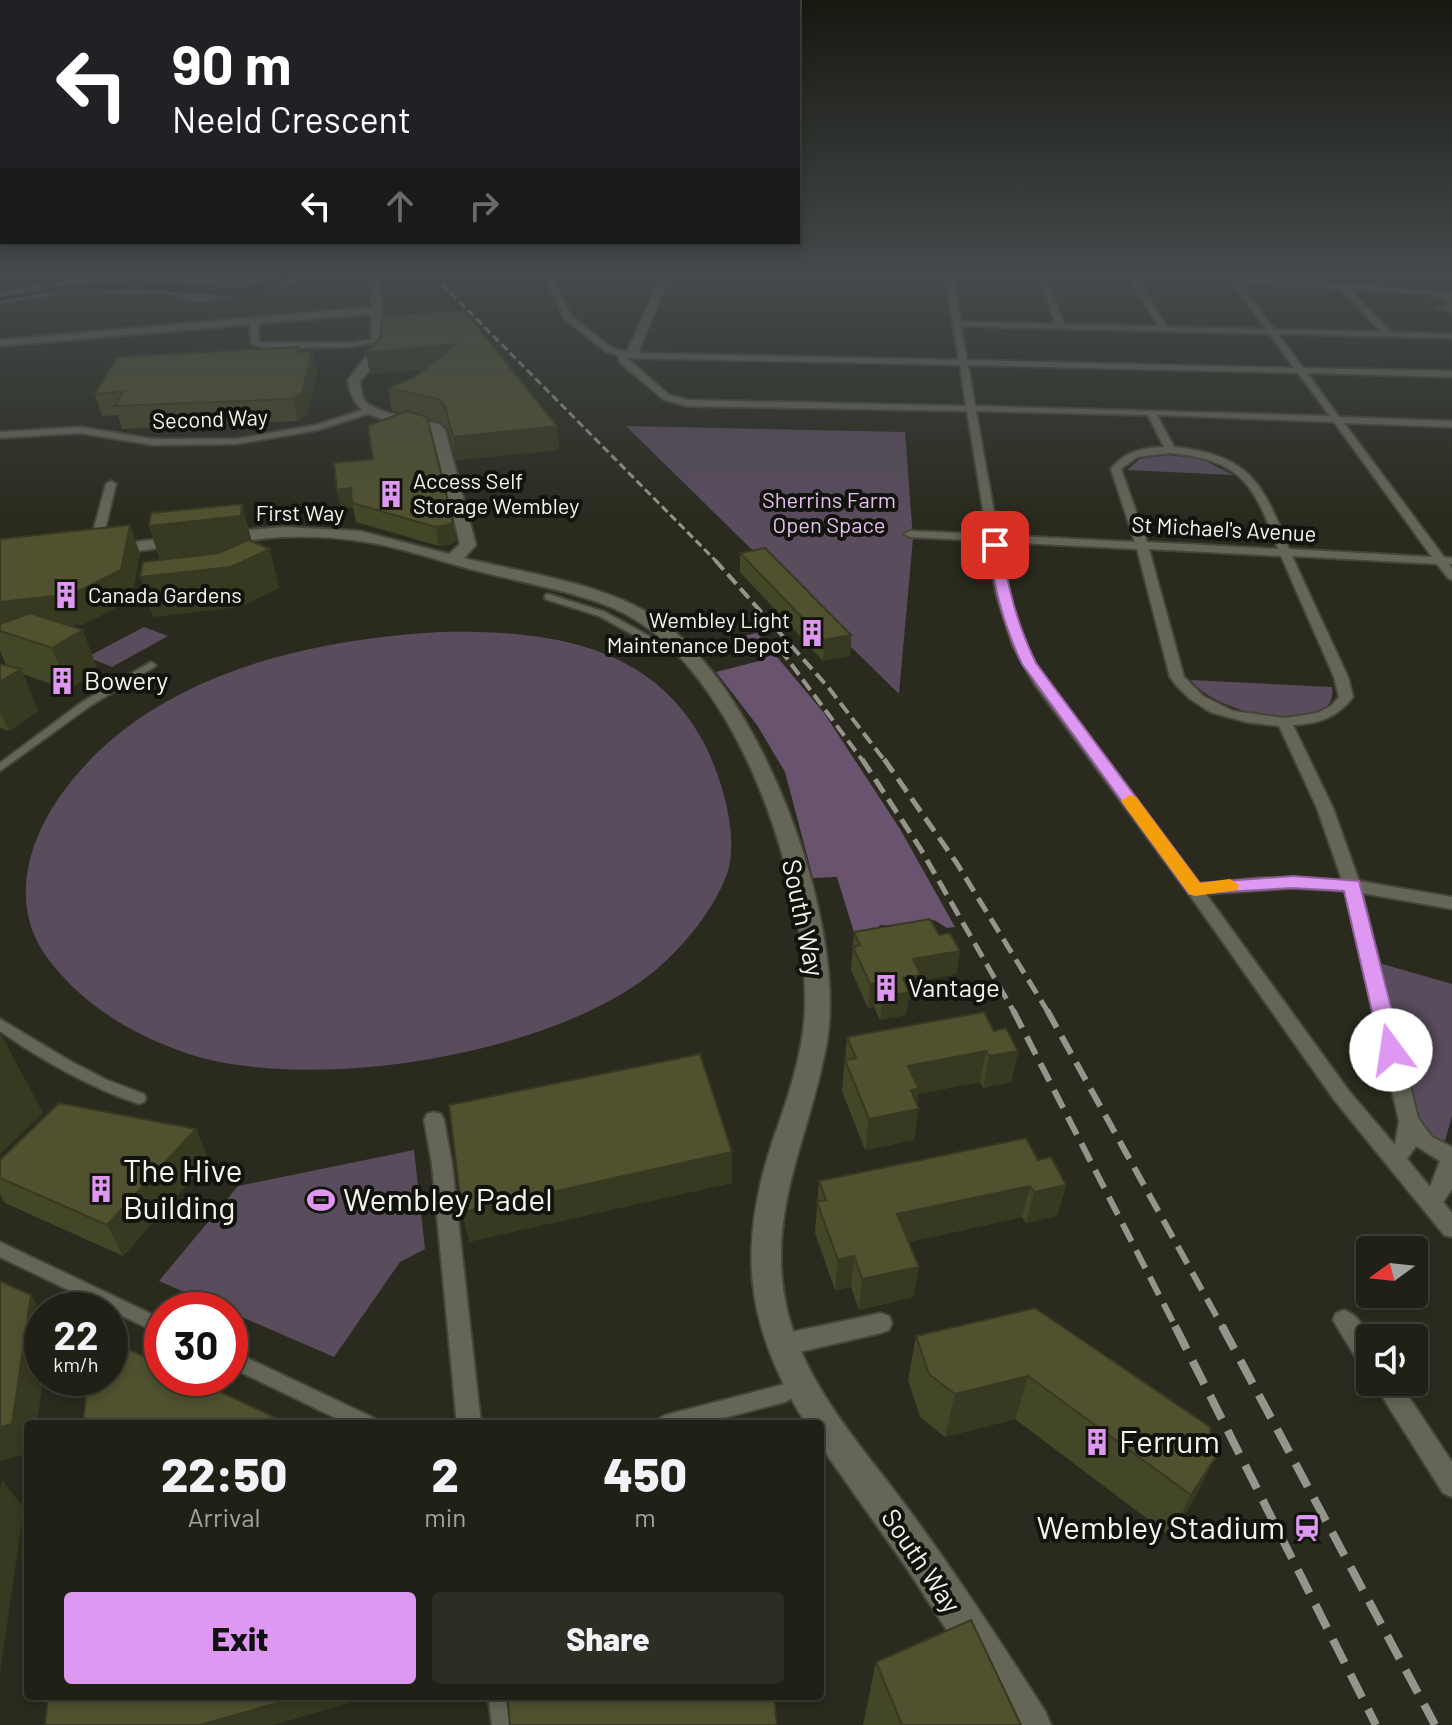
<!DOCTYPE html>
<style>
body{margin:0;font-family:Barlow,sans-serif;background:#2d2d23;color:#f1f3f6;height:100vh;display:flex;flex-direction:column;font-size:30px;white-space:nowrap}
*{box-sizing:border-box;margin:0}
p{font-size:26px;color:#a2a3a1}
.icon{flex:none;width:44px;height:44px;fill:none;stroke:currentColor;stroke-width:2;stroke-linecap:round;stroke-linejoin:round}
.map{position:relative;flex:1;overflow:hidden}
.drawer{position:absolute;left:24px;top:1420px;width:800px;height:280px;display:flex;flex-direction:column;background:#202016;border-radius:8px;box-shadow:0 4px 12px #0003,0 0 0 2px #3d3e35}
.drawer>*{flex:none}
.guide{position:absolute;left:0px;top:0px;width:800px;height:244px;box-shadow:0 4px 12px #0003,0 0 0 2px #3d3e35;background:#202124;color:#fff;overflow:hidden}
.needle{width:52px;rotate:255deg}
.fabs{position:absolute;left:1356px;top:1236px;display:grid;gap:16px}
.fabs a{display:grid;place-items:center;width:72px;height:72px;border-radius:8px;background:#202016;box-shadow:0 4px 12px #0003,0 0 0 2px #3d3e35;font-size:40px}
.speed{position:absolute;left:24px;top:1292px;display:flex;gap:16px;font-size:40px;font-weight:700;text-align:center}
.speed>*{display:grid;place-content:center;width:104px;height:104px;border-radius:50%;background:#202016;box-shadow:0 4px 12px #0003,0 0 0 2px #3d3e35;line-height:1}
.speed small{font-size:20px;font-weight:400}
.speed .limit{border:12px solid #d22;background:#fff;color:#111}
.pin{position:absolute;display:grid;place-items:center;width:68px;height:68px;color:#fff;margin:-34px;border-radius:16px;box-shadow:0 4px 12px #0006}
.me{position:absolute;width:88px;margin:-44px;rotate:346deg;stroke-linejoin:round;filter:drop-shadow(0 0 6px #0008)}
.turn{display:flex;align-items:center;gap:28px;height:168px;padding:0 40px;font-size:36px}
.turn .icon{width:104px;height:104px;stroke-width:2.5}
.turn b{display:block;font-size:56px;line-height:68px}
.lanes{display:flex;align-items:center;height:76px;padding:0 40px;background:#0003;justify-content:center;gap:40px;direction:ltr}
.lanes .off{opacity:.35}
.eta{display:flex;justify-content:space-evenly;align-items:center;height:136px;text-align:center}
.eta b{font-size:48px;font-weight:800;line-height:56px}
.cta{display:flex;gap:16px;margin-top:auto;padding:16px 40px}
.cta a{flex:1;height:92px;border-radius:8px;background:#de98f2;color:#111;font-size:32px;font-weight:800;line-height:92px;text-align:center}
.cta a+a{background:#2d2d23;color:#f1f3f6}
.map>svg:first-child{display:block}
.green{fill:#594c5d}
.forest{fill:#69536f}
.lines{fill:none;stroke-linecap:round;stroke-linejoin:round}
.stream{stroke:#210f26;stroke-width:3}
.river{fill:#210f26;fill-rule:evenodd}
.pedestrian-casing{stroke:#45453a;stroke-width:4}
.minor-casing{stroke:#45453a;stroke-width:4}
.secondary-casing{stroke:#45453a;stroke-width:4}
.pedestrian{fill:#656658;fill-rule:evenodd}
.minor{fill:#656658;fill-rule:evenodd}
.secondary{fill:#656658;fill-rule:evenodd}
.rail-far4{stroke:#95958b;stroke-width:3;stroke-dasharray:8 4;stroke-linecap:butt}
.rail-far3{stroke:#95958b;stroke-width:4;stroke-dasharray:13 6;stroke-linecap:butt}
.rail-far2{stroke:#95958b;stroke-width:5;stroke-dasharray:16 8;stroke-linecap:butt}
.rail-far1{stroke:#95958b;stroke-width:6;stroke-dasharray:20 10;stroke-linecap:butt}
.rail{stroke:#95958b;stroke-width:8;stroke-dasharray:26 13;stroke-linecap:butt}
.wall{fill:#444628}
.shaded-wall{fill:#373921}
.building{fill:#4f512f;stroke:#373921;stroke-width:2}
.route{fill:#de98f2;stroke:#90639d;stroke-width:2}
.slow{fill:#f59e0b}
.labels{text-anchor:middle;stroke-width:8;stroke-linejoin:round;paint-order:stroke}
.far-street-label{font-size:22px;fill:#f5f5ed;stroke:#12130d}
.far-poi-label{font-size:22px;fill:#f5f5ed;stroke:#12130d;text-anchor:start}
.far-park-label{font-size:22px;fill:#e6bff2;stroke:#12130d}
.poi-label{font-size:26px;fill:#f5f5ed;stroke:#12130d;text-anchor:start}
.street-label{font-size:26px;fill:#f5f5ed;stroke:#12130d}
.near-poi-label{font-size:32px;fill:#f5f5ed;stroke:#12130d;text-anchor:start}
</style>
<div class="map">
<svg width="1452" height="1725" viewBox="0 0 1452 1725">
<rect width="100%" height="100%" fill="#2a2b1e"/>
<g class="green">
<polygon points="626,426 905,432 913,538 899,694"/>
<polygon points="1168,455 1202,459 1233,475 1127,470 1140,459"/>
<polygon points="144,627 168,636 112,667 87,657"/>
<path d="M440,632C542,630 649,641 703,741C721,776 740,835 727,874C714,909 685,945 657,969C556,1055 308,1096 183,1052C130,1033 83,1005 49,960C10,910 25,848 58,799C142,677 301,640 440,632Z"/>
<path d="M1191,680L1332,687C1340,740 1216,716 1191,680Z"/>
<polygon points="1379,963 1452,984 1452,1116 1445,1141 1433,1141 1423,1132"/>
<polygon points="414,1150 425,1249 400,1262 334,1357 159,1281 238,1186"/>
</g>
<g class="forest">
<polygon points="95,276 300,276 294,284 211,301 187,301 169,294 111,294 101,291 55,295 0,304 0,291"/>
<polygon points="757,633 824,713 900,829 955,927 947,928 934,920 908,926 880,925 871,938 856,939 837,877 813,878 785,772 757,725 716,672 763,660 743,636"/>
</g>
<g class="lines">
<polyline class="stream" points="0,299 52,290"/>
<polygon class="river" points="278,276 294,276 276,288 241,297 134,289 52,294 40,285 47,281 55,286 134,281 241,288 257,285"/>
<g class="pedestrian-casing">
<g id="pedestrian">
<polygon points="548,594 605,612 662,643 678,642 683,645 678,648 657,648 599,616 545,599 545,595"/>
<polygon points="151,662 156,665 154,667 90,706 0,771 0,763 82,702"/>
<path d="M0,1019L72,1062L107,1080L144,1094L146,1098L144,1102L139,1104C89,1087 43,1061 0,1031Z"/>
<polygon points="0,1242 162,1319 162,1335 0,1257"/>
<polygon points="230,1350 374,1418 377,1424 348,1424 230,1367"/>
<polygon points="785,1384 791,1387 794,1393 791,1399 785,1402 700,1424 657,1424 660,1418 666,1415"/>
</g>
</g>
<g class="minor-casing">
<g id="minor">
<path d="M543,276H551L571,316L612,348L627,352L661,276H669L638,353L959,360L945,276H953L961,322L1056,324L1037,276H1045L1064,324L1158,326L1128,276H1136L1167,327L1266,329L1231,281L1181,276H1235L1452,292V296H1450L1452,311L1436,308L1447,306L1442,296L1349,289L1391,332L1452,334V338L1278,334L1303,368L1452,371V377L1307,373L1339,417L1452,421V427L1344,423L1444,557L1452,558V564H1449L1452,568V580L1448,578L1437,564L1292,556L1348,677L1353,697C1337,718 1318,724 1293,725L1333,808L1359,881L1452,897V909L1362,893L1418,1118L1432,1137L1452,1147V1189L1443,1202L1452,1213V1237L1444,1235L1335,1101L1189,894L1035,685L1013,646L996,594L988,541L910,537L904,534L910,531L987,534L967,411L686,406L663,399L619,362V355L606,352L565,319ZM1239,282L1340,289L1381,332L1274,329ZM961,326L1270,334L1294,368L967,360ZM627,358L960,365L966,406L687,400L669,395ZM968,365L1298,373L1330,416L975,406ZM976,411L1148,415L1164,447C1142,448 1125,451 1111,469L1135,542L998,535ZM1157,415L1334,422L1432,557L1289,549C1263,483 1250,455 1174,447ZM1170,453C1243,460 1254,485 1278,549L1147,542L1121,469L1137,457ZM999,542L1137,549L1170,677L1176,685L1189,698L1210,712L1246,722L1279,726L1317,808L1342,880L1260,878L1199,884L1048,684L1025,646L1008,594ZM1149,549L1281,556L1334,677L1339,697L1331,706L1317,713L1285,718L1233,711L1203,696L1184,677ZM1292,888L1345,891L1399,1121L1395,1145L1349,1091L1206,894ZM1416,1146L1440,1161L1430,1187L1407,1159Z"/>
<polygon points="257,319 264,321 258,326 259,342 264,343 352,343 377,338 381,340 352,347 263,348 251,343 250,325"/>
<polygon points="371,407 374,408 374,412 318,430 236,444 153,445 80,433 0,438 0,432 80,427 153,439 236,439 316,425"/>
<polygon points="111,481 116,484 100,550 90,552 88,550 106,484"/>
<polygon points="434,1112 441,1114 444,1120 452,1164 481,1424 457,1424 432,1164 424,1120 427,1114"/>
<path d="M1344,1310C1369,1319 1370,1348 1370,1371L1362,1368L1333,1320L1336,1313Z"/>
<polygon points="881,1313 889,1316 892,1323 889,1330 881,1333 782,1356 774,1353 770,1345 774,1337 782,1334"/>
<polygon points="1373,1382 1399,1382 1452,1462 1452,1497 1443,1493"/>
<polygon points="488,1696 516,1696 520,1725 492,1725"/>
</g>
</g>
<g class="secondary-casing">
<g id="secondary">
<path d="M368,276H378C381,288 386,347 381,357C376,365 367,373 360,381C361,386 361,395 364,400C374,414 422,420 439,424L445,430L476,545L464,558C524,573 603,583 655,617C759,684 847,920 827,1041C811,1136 763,1214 788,1314C808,1391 867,1452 912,1514C959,1578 1002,1644 1045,1711L1051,1725H1008L906,1567L820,1445V1424H806C746,1327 737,1251 772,1143C787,1100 803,1056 805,1010C809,885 736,660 613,608C569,590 519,582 474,570C436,560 398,546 359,541C335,537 306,536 281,537C260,538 236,544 216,540L213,537L221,532L284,527L360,531L449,554L460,544L432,432C399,416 353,428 348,380L372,349L371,314L0,346V340L372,307Z"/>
<polygon points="183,536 191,541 188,544 110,555 102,550 110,545"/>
</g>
</g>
<use href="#pedestrian" class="pedestrian"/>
<use href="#minor" class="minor"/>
<use href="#secondary" class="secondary"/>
<polyline class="rail-far4" points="434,276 717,562"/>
<g class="rail-far3">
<polyline points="715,560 828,687 885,761"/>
<polyline points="780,649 863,761"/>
</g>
<g class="rail-far2">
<polyline points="862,759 920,848 1014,1012"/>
<polyline points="884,759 956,862 1048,1012"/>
</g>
<g class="rail-far1">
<polyline points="1013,1010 1176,1328"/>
<polyline points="1047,1010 1223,1328"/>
</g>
<g class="rail">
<polyline points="1175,1326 1376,1725"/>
<polyline points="1222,1326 1435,1725"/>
</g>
</g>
<g class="wall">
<polygon points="380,337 559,450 456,460 448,429 441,422 427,419 453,522 456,541 450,545 439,546 356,522 353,507 341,509 337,490 373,459 402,413 392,411 388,388 415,377 425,369 370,374"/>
<polygon points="312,351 317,372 307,415 298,421 122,429 118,415 102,416 95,394 299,352"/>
<polygon points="130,525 140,554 131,600 84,624 70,626 98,671 68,690 23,674 38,711 9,731 0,728 0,664 6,665 0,651 0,539"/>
<polygon points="740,553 851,635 850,656 823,661 740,572"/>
<polygon points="854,932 939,935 960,951 956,974 920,981 918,998 908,1000 906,1015 880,1020 874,1007 868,1008 851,970"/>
<polygon points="994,1031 1018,1051 1011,1082 983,1088 980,1082 918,1094 914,1140 865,1150 842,1091 847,1037"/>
<polygon points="196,1129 209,1160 123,1256 5,1203 0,1195 0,1160"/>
<polygon points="1038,1160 1066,1185 1057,1216 1026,1223 1022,1217 908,1242 919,1267 913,1297 859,1310 851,1287 835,1290 815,1233 819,1181"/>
<polygon points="1035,1308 1215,1458 1193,1501 1170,1536 1015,1419 945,1437 920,1417 908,1380 916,1336"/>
<polygon points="876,1662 1021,1725 863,1725"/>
</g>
<g class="shaded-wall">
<polygon points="456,344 459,366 370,374 366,353"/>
<polygon points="312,351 317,372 307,415 298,421 293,399"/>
<polygon points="557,426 559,450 456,460 453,437"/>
<polygon points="351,488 353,507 341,509 337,490"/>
<polygon points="242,504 252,542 251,554 161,564 149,526"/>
<polygon points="453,522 456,541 450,545 439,546 436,527"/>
<polygon points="130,525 140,554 131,600 84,624 8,634 0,631 0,602"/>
<polygon points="270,549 279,588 241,607 153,617 140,577"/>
<polygon points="83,630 98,671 68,690 52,648"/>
<polygon points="851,635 850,656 823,661 824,640"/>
<polygon points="21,669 38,711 9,731 0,711 0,682"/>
<polygon points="960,951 956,974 920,981 918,998 908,1000 906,1015 880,1020 883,997 903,978 913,959"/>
<polygon points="876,983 874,1007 868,1008 870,984"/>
<polygon points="0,1032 43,1113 0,1154"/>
<polygon points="986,1051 980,1082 918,1094 916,1110 919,1109 914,1140 865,1150 869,1119 908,1066"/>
<polygon points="1018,1051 1011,1082 983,1088 989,1056"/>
<polygon points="196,1129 209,1160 123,1256 107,1225"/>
<polygon points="732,1152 732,1183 469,1242 462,1212"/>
<polygon points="1066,1185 1057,1216 1026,1223 1034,1192"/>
<polygon points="1030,1186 1022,1217 893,1245 897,1214"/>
<polygon points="854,1256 851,1287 835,1290 838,1260"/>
<polygon points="919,1267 913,1297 859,1310 862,1279"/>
<polygon points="31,1295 42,1313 43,1378 37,1424 28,1424 28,1454 0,1461 0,1427"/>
<polygon points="1028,1376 1015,1419 945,1437 955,1394"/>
<polygon points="1215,1458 1193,1501 1170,1536 1191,1495"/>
<polygon points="2,1480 24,1508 0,1673 0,1490"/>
<polygon points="301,1696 374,1696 274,1725 200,1725"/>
</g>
<g class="building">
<polygon points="464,310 557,426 453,437 445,406 438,399 388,388 415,377 456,344 366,353 380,337 383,316"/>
<polygon points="298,347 297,352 312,351 302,393 293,399 115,406 123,392 95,394 117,357"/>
<polygon points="407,411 427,417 453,522 448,525 436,527 352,503 351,488 337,490 334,463 373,459 368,426"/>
<polygon points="242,504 241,516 149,526 151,513"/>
<polygon points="130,525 121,570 73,594 0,602 0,539"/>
<polygon points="248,540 270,549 231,567 140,577 143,562 219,553"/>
<polygon points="765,548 851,635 824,640 740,553"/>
<polygon points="30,613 83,630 52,648 0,631 0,624"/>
<polygon points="0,664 21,669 0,682"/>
<polygon points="930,919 939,935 950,933 960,951 913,959 921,975 903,978 909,992 883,997 876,983 870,984 853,947 860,945 854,932"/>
<polygon points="984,1012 994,1031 1006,1028 1018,1051 989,1056 986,1051 908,1066 919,1089 911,1090 919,1109 869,1119 845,1060 856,1058 847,1037"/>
<polygon points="700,1054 732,1152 462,1212 449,1105"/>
<polygon points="59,1103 196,1129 107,1225 0,1178 0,1160"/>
<polygon points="1026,1138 1038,1160 1051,1157 1066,1185 1034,1192 1030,1186 897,1214 919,1267 862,1279 854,1256 838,1260 817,1202 826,1200 819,1181"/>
<polygon points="0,1281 31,1295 12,1424 0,1427"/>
<polygon points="1035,1308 1210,1427 1215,1458 1191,1495 1028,1376 955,1394 929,1374 916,1336"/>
<polygon points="110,1340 162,1365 162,1378 191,1378 289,1424 83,1424 88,1378 110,1378"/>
<polygon points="971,1620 1021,1725 902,1725 876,1662"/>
<polygon points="48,1696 301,1696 200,1725 45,1725"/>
<polygon points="507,1696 774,1696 777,1725 510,1725"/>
</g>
<linearGradient id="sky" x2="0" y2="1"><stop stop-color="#171810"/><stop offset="0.53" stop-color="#444a4c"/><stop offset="1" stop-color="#444a4c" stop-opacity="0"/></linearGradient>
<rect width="1452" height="518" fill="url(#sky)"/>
<path class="route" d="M995,542L1001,545C1008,588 1017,624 1036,663L1200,883L1293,876L1359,881L1402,1050L1399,1055H1384L1381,1050L1344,891L1293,888L1189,894L1022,664C1003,624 994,588 989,545Z"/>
<polygon class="slow" points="1129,795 1136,797 1200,883 1230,879 1239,885 1237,890 1195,896 1189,894 1121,801"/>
<defs>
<g id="building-bare" transform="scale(2.16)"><path d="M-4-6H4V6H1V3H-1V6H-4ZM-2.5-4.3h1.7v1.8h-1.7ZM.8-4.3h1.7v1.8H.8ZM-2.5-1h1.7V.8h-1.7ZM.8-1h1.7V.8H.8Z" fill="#de98f2" stroke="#12130d" stroke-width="2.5" paint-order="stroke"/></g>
<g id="stadium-bare" transform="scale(2.16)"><path d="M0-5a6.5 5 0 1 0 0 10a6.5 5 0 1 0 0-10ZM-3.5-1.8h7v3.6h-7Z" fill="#de98f2" stroke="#12130d" stroke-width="2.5" paint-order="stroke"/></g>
<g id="station-bare" transform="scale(2.16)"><path d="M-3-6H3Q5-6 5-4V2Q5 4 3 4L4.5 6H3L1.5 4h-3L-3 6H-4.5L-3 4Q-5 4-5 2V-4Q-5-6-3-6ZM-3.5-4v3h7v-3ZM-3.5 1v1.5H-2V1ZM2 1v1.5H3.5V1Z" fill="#de98f2" stroke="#12130d" stroke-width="2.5" paint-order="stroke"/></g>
</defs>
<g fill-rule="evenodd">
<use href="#building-bare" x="391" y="494"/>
<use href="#building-bare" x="66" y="595"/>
<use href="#building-bare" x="812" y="633"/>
<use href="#building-bare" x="62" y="681"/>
<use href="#building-bare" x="886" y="988"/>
<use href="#building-bare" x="101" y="1189"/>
<use href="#stadium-bare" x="321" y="1200"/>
<use href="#building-bare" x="1097" y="1442"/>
<use href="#station-bare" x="1307" y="1528"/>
</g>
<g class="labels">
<g class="far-street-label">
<text transform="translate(210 419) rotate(-2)" y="8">Second Way</text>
<text x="300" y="521">First Way</text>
<text transform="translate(1224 529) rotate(3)" y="8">St Michael's Avenue</text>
</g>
<g class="far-poi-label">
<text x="413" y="489">Access Self<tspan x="413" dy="25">Storage Wembley</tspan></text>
<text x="88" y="603">Canada Gardens</text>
<text x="790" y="628" text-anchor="end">Wembley Light<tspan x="790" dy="25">Maintenance Depot</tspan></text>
</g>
<g class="far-park-label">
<text x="829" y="508">Sherrins Farm<tspan x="829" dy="25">Open Space</tspan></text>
</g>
<g class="poi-label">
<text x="84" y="690">Bowery</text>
<text x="908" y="997">Vantage</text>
</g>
<g class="street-label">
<text transform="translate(803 918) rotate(78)" y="9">South Way</text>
<text transform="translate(921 1561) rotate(56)" y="9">South Way</text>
</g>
<g class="near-poi-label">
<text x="123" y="1182">The Hive<tspan x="123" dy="37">Building</tspan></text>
<text x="343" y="1211">Wembley Padel</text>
<text x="1119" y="1453">Ferrum</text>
<text x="1285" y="1539" text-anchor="end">Wembley Stadium</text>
</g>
</g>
</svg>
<div class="fabs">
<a><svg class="needle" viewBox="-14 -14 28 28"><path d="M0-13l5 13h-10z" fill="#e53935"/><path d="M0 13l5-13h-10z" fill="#a2a3a1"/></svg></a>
<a><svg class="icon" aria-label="sound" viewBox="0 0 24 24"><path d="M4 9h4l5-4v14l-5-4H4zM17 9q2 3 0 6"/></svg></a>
</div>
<div class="speed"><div>22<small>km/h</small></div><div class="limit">30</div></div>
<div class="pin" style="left:995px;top:545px;background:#d93025"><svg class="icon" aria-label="arrive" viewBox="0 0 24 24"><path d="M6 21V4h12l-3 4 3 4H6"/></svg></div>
<svg class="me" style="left:1391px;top:1050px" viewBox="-20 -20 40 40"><circle r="19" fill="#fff"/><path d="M0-13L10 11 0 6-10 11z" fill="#de98f2"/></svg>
<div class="guide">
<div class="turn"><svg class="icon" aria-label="left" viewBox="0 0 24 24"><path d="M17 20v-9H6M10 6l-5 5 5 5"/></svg><div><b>90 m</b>Neeld Crescent</div></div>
<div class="lanes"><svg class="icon" aria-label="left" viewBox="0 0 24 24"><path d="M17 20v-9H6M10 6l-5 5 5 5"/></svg><svg class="icon off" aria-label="ahead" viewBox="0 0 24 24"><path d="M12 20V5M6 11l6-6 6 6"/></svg><svg class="icon off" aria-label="right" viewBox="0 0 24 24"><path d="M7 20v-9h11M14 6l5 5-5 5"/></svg></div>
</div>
<section class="drawer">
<div class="eta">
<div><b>22:50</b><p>Arrival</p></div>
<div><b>2</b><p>min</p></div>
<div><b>450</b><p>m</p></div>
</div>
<div class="cta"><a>Exit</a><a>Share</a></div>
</section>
</div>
